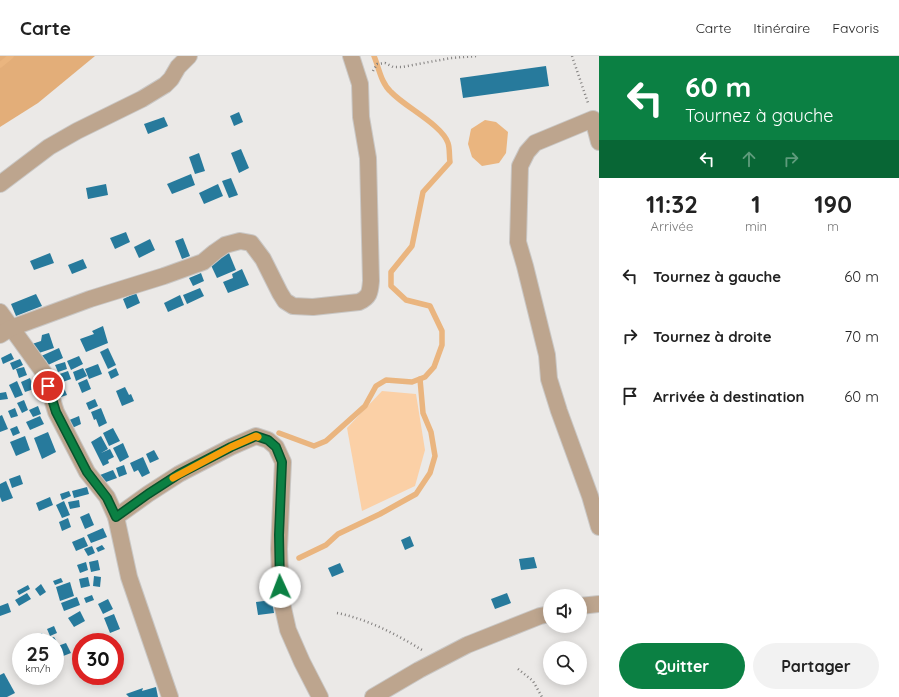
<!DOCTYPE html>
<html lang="fr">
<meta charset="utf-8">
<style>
body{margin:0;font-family:Quicksand,sans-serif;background:#f2f2f2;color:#222;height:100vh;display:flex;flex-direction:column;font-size:15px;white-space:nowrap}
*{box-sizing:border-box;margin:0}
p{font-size:13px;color:#767676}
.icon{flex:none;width:22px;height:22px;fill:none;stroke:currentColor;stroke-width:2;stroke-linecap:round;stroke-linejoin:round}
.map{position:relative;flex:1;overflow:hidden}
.details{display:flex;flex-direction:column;background:#fff;width:300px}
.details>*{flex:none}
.banner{background:#0b8043;color:#fff;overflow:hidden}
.tools{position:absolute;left:543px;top:533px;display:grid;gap:8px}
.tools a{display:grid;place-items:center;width:44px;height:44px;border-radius:50%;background:#fff;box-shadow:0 2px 10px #0003;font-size:20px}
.speed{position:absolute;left:12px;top:577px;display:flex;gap:8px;font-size:20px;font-weight:700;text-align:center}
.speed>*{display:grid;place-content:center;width:52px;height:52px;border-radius:50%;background:#fff;box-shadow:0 2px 10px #0003;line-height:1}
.speed small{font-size:10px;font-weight:400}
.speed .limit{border:6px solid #d22;background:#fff;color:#111}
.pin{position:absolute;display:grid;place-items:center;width:34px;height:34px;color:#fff;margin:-17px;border:2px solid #fff;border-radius:50%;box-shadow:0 1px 4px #0007}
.me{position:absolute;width:44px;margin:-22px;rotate:358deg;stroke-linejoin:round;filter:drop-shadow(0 0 3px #0008)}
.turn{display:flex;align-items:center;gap:14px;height:84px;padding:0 20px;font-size:18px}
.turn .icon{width:52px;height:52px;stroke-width:2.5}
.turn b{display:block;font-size:28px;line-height:34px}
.lanes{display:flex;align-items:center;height:38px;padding:0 20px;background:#0003;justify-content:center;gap:20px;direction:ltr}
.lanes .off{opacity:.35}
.eta{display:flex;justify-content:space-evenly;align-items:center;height:68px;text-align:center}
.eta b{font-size:24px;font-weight:700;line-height:28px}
.primary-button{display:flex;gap:8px;margin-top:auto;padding:8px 20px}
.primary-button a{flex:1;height:46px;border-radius:24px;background:#0b8043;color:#fff;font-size:16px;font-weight:700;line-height:46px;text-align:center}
.primary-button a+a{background:#f2f2f2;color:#222}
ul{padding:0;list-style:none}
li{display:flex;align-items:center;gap:12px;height:60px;padding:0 20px}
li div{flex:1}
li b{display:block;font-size:15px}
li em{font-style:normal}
header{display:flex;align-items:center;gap:24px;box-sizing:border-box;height:56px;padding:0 20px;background:#fff;border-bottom:1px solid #e0e0e0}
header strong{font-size:19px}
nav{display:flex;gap:22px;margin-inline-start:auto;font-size:14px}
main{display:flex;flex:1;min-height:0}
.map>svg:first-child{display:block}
.green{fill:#fbd0a6}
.forest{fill:#e3ae79}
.water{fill:#eab57f}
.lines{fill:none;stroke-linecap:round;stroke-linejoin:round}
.stream{stroke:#eab57f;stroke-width:5.5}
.building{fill:#277a9c}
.street-casing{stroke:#c9c7c5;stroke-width:18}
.path{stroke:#807e7d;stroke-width:2.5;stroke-dasharray:1 3;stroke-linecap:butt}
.street{stroke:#bda58e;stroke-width:16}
.route-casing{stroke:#07532c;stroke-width:10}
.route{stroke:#0b8043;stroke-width:7}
.slow{stroke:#f59e0b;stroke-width:7}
</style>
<header>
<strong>Carte</strong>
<nav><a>Carte</a><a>Itinéraire</a><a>Favoris</a></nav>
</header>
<main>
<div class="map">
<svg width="599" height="641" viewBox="0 0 599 641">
<rect width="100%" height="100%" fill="#ebe9e7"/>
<polygon class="green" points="382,335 416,338 425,394 415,430 362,455 347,372"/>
<polygon class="forest" points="0,0 95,0 38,47 0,71"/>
<polygon class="water" points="485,64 496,66 508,76 506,97 499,107 482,110 472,101 468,88 471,73"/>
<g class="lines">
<g class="stream">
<polyline points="0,9 11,0"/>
<path d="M279,377L314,390L326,385L365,350L376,330L386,324L412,326L425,321L434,311L442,289V275L430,250L406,244L391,230V216L412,190L423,136L450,106C449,100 450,93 448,87C442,69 405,51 391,36C381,27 379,12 374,0"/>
<polyline points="299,502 326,489 338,478 380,458 416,438 430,417 435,400 431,376 423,357 420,323"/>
</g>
</g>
<g class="building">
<polygon points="546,10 549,30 463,42 460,22"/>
<polygon points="239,56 243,66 234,70 230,60"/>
<polygon points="164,61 168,70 148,78 144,68"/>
<polygon points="241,93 249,112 239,117 231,97"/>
<polygon points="199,97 205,115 195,118 189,101"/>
<polygon points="191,118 195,129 172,138 167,128"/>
<polygon points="231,122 238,139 229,142 222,125"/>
<polygon points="106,128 108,139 88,143 86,132"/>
<polygon points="218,128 223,140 204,148 199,137"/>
<polygon points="126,176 130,186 115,193 110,182"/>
<polygon points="183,182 190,200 182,203 175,185"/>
<polygon points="150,183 155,194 139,202 134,191"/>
<polygon points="50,197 54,207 34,214 30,205"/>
<polygon points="229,197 236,214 217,222 209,205"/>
<polygon points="83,203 87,212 72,218 68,209"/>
<polygon points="242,213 249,229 228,237 223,226 233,222 232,218"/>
<polygon points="201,217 204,225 193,230 189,222"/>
<polygon points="200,232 204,240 187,248 183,239"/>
<polygon points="136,237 140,247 127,253 123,243"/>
<polygon points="36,238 42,250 16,260 11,248"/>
<polygon points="180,239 184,249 168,256 164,247"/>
<polygon points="103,270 108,287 86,296 80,283 94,278 92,275"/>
<polygon points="49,277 54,292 36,298 32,288 41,285 42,279"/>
<polygon points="59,292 63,302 48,309 46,304 39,301"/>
<polygon points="108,292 116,309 108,313 100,296"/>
<polygon points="11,297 14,303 3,308 1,302"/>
<polygon points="79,300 83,308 71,314 67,305"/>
<polygon points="20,303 23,309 13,314 10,307"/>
<polygon points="65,306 67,313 58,316 55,309"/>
<polygon points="98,308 102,318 89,323 85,313"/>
<polygon points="24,311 27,319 19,322 16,313"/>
<polygon points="83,312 87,320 76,325 73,316"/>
<polygon points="116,312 119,319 111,323 108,316"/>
<polygon points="68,315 71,323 57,328 54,320"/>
<polygon points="30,322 34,333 25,336 21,326"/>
<polygon points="87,323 91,333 82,337 78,327"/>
<polygon points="17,325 23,339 15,342 9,329"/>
<polygon points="63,330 67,339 58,342 55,333"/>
<polygon points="125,331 129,339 131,338 134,345 122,350 116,335"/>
<polygon points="6,336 8,343 0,344 0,337"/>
<polygon points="95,343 98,350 89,354 86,347"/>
<polygon points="24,344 28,354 22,357 17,347"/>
<polygon points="38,350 41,358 33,361 29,354"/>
<polygon points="15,352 18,360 11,362 8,355"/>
<polygon points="101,352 107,367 99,371 96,363 94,364 91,356"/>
<polygon points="2,359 8,373 0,376 0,360"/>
<polygon points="40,360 44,368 30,374 26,366"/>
<polygon points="79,360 81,368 70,373 67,365"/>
<polygon points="17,370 20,377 13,380 10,373"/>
<polygon points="113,372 120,385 109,390 103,377"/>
<polygon points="48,376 56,396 42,403 34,382"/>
<polygon points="25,380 30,394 16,400 10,386"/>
<polygon points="101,380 108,393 101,397 110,393 114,401 108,404 109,407 103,410 91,386"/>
<polygon points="123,387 129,401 120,406 113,392"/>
<polygon points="154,394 159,403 150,407 146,398"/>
<polygon points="143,401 150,417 142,421 138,414 134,416 130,407"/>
<polygon points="124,409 127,418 119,421 116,412"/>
<polygon points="113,414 117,422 103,427 100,419"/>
<polygon points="20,419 23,428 12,432 9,423"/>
<polygon points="6,425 13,442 2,446 0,441 0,428"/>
<polygon points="87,431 89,438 74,442 72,435"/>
<polygon points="69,435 71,440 62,444 60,438"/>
<polygon points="50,441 53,449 39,455 36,447"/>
<polygon points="79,444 80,451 70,453 68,446"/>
<polygon points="64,445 70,459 62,462 56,449"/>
<polygon points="89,457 94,469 85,473 80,461"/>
<polygon points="68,462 71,471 62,475 59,466"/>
<polygon points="103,472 107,481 91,487 87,479"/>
<polygon points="410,480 414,490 405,494 401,484"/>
<polygon points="84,481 88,490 76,495 72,486"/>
<polygon points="102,489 105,493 98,496 96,492"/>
<polygon points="92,490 95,497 88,500 84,493"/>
<polygon points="534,501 537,512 521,514 519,503"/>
<polygon points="98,504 100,514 91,516 89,506"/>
<polygon points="86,506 88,514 80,517 77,509"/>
<polygon points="340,507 344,516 332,521 328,512"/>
<polygon points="94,520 101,521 100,531 93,530"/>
<polygon points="88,521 90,530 81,532 79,523"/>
<polygon points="61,522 63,526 55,529 53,525"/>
<polygon points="70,526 74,540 60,545 56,531"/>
<polygon points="41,528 46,536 40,540 35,533"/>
<polygon points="28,529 30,533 19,539 17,535"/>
<polygon points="27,537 31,543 19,550 15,544"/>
<polygon points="507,537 511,547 495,553 491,543"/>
<polygon points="92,539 94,544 86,547 84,542"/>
<polygon points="77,541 80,549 64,555 61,547"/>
<polygon points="108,543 113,553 103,558 98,548"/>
<polygon points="272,544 274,557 258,559 256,546"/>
<polygon points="8,547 11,556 0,560 0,550"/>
<polygon points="80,555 85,565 74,571 68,562"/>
<polygon points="114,558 120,573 110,577 104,562"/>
<polygon points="54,570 57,577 50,580 47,573"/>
<polygon points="42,577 45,583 40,585 37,580"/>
<polygon points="54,581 57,586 50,586 49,583"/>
<polygon points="66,587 71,597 58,602 55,591"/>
<polygon points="4,617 15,637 7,641 0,641 0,619"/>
<polygon points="156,631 158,641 129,641 126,638 143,632 142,635"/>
</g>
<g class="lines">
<g class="street-casing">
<g id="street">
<polyline points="599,86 593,63 535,87 527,96 520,110 518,186 525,210 547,299 549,323 559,355 590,440 599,471"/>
<polyline points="0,128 49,91 77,75 142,43 165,29 171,23 178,11 189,0"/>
<polyline points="0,256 44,317 56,356 87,416 107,441 116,461 129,521 170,641"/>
<path d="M0,279L11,272L90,243L164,220L203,206L215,196L225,189L240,185L251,187L263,203L280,237L285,245L293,250L313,251L359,246C370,241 370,236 371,225L368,102L361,61L360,28L351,0"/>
<polyline points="116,461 148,438 179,418 231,391 256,380 268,384 276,391 283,406 279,493 281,543 288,574 302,606 320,641"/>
<polyline points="580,550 599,548"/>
<polyline points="373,641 419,614 467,589 540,560 550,558"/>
</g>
</g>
<g class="path">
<polyline points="572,0 588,47"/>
<polyline points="373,15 377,8 385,7 393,11 402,11 451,2 477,0"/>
<path d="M337,557C367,563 396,578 422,594"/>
<polyline points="518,613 533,625 542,641"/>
</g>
<use href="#street" class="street"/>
</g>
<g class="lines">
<g class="route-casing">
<polyline id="route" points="48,330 56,356 87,416 107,442 116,461 148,438 179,418 231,391 256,380 268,384 276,391 282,406 279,479 280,531"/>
</g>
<use href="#route" class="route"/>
<polyline class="slow" points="173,422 231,391 256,380 258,381"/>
</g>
</svg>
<div class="tools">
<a><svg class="icon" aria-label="sound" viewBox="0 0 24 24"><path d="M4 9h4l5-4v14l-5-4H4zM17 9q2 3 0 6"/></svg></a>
<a><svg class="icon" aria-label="search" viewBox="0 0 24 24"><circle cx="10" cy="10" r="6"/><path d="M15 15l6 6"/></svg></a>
</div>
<div class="speed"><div>25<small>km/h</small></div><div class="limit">30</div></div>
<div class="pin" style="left:48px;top:330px;background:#d93025"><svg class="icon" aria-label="arrive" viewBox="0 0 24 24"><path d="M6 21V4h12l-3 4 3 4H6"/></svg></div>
<svg class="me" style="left:280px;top:531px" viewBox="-20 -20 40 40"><circle r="19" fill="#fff"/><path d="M0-13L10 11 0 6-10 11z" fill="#0b8043"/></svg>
</div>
<section class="details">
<div class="banner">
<div class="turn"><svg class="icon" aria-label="left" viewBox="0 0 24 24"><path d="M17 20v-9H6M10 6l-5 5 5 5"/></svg><div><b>60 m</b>Tournez à gauche</div></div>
<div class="lanes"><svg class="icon" aria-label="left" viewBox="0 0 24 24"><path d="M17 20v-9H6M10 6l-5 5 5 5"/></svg><svg class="icon off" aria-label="ahead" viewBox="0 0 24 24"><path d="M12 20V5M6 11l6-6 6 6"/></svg><svg class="icon off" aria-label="right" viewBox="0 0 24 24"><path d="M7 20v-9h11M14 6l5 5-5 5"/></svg></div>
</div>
<div class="eta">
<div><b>11:32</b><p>Arrivée</p></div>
<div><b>1</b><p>min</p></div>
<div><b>190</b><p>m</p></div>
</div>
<ul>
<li><svg class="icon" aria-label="left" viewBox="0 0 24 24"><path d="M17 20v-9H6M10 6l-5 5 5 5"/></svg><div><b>Tournez à gauche</b></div><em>60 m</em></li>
<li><svg class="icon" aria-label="right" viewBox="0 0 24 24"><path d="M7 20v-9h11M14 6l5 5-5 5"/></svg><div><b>Tournez à droite</b></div><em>70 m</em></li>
<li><svg class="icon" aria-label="arrive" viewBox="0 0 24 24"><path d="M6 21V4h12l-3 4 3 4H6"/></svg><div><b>Arrivée à destination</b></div><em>60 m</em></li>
</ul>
<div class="primary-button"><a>Quitter</a><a>Partager</a></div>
</section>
</main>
